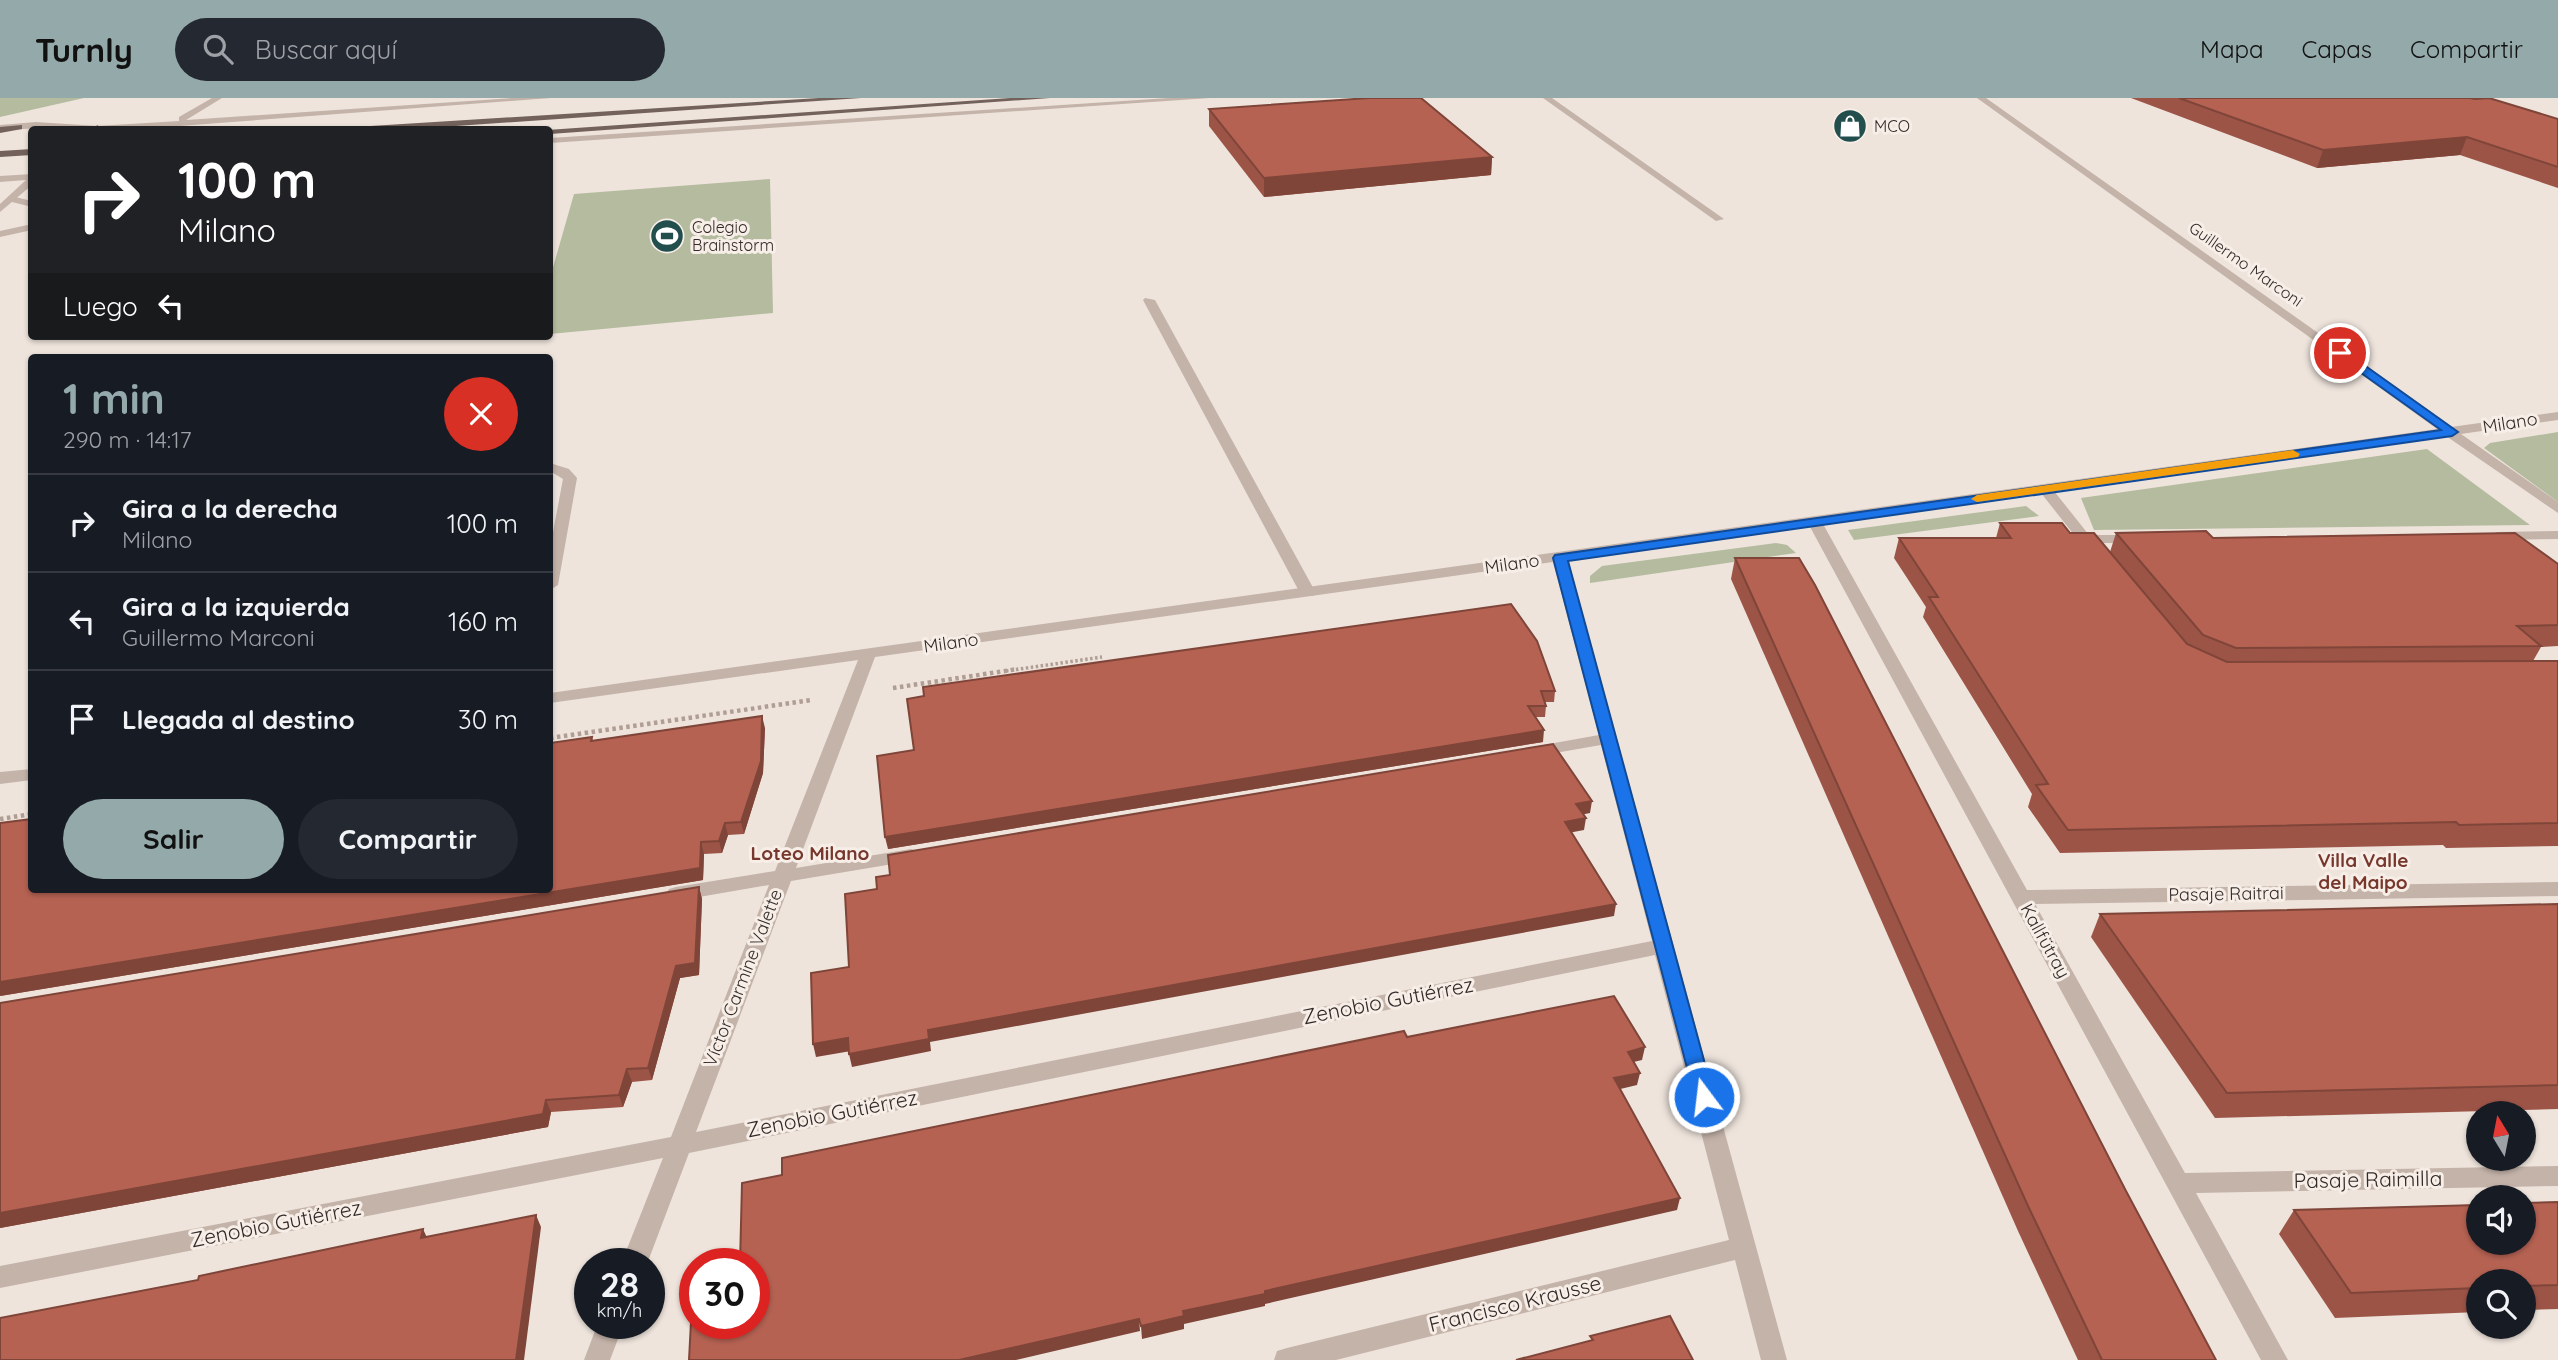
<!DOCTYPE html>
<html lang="es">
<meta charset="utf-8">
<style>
body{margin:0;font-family:Quicksand,sans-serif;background:#242831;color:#f1f3f6;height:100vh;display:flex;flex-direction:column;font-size:26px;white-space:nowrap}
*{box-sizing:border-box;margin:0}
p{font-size:23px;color:#9ea1a6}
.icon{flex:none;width:38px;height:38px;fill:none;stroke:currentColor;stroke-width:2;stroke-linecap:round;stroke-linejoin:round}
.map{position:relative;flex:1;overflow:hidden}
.panel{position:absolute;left:28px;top:256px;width:525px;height:539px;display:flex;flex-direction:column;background:#171b24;border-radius:7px;box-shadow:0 2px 5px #0004}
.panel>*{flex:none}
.hud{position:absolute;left:28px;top:28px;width:525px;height:214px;border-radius:7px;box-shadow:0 2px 5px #0004;background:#202124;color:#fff;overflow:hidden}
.needle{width:46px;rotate:350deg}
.tools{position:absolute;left:2466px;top:1003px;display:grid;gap:14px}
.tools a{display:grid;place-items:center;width:70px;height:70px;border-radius:50%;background:#171b24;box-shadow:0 2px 5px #0004;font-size:35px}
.speed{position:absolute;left:574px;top:1150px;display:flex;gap:14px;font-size:35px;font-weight:700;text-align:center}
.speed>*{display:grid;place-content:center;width:91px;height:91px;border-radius:50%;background:#171b24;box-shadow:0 2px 5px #0004;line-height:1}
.speed small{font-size:18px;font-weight:400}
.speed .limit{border:10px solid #d22;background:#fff;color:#111}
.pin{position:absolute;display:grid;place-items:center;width:60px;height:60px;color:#fff;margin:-30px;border:4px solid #fff;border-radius:50%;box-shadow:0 2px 7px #0007}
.me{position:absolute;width:77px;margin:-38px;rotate:345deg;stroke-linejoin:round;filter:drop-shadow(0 0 5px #0008)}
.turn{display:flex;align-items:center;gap:24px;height:147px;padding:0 35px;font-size:32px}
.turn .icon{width:91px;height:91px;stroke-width:2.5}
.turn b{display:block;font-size:49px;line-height:60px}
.then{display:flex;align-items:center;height:66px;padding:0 35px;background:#0003;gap:14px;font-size:26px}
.round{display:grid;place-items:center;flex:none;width:74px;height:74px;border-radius:37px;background:#242831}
.headline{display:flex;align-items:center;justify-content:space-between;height:119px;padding:0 35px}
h1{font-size:42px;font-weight:800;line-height:52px;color:#94a9aa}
.cta{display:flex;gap:14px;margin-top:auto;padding:14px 35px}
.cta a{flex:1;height:80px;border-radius:42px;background:#94a9aa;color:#111;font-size:28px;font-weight:800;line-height:80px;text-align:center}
.cta a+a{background:#242831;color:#f1f3f6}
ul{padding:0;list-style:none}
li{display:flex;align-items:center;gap:21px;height:98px;padding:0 35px;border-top:2px solid #363941}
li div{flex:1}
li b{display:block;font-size:26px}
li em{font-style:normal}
header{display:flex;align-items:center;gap:42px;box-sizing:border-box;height:98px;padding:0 35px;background:#94a9aa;color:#111}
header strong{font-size:33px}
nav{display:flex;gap:38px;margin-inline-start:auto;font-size:24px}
.search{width:490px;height:63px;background:#242831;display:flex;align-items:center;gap:18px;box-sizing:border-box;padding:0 24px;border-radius:38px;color:#9ea1a6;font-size:26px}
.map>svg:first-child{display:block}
.green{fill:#b4bb9e}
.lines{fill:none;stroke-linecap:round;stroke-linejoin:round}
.path-far1{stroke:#b09d94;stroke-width:3.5;stroke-dasharray:2.5 2.5;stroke-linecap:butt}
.path{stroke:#b09d94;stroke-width:4.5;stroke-dasharray:3.5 3.5;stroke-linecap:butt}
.service{fill:#c4b3a9;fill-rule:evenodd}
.minor{fill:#c4b3a9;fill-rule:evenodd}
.primary{fill:#73615b;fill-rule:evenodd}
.wall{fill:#9c5447}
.shaded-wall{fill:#7f4539}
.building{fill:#b56252;stroke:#7f4539;stroke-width:2}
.route{fill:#1a73e8;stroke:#114b97;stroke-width:2}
.slow{fill:#f59e0b}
.labels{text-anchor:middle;stroke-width:6;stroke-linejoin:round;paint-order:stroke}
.far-poi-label{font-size:16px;fill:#332a28;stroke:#f6eee7;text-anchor:start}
.far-street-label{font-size:16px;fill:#332a28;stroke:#f6eee7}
.street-label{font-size:18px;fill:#332a28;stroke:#f6eee7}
.neighbourhood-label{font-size:19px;font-weight:bold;fill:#77372c;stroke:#f6eee7}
.near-street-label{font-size:21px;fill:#332a28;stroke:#f6eee7}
</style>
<header>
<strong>Turnly</strong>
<div class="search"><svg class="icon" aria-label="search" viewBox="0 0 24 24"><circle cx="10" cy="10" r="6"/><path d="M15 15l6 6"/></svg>Buscar aquí</div>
<nav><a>Mapa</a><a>Capas</a><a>Compartir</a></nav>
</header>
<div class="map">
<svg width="2558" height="1262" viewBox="0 0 2558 1262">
<rect width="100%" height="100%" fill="#eee4dc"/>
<g class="green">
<polygon points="0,0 84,0 0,19"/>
<polygon points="770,81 773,215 550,236 550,180 574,96"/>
<polygon points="2558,334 2558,404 2484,350 2490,345"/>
<polygon points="2427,351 2530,427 2094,432 2081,400"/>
<polygon points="2026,408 2039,418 1854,442 1848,432"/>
<polygon points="1776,445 1787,447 1796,455 1590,485 1590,478 1602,468"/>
</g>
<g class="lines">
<polyline class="path-far1" points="1006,573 1102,559"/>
<g class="path">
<polyline points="893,590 1018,571"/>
<polyline points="550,640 812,602"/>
<polyline points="0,721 32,716"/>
</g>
<g class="service">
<polygon points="1543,0 1552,0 1724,121 1716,123"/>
<polygon points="11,98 32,103 32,109 8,103 8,99"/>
<polygon points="32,126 32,132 0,139 0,133"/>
<polygon points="1145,200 1155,202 1316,495 1313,498 1303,498 1300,495 1143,202"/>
<polygon points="550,365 569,371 577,380 558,487 550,492 550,450 563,381 550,373"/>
</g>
<g class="minor">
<polygon points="212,0 222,0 186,22 512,0 551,0 126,32 36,30 0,33 0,27 36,24 97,28 179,23 179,19"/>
<polygon points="1169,0 1210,0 550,45 550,40"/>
<path d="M1977,0H1986L2451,329L2558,314V322L2461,336L2558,404V415L2446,338L2054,393L2089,437H2137L2144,441L2137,445H2096L2102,454L2095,458L2090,457L2041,395L1823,426L2027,792L2558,784V798L2035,806L2185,1075L2558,1068V1088L2196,1095L2288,1262H2261L1809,427L1568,462L1787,1262H1761L1735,1162L1336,1262H1274L1277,1253L1287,1250L1729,1142L1655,857L689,1055L647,1166H621L663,1060L0,1190V1168L671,1039L769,787L676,803L669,801L666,796L669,791L676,789L775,773L858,562L550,605V595L2437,331ZM1553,464L1599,637L1532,649L1523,654L1532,659L1601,647L1652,843L696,1034L791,783L911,763L918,761L921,757L918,753L911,751L796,770L875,559Z"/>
<polygon points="32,76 32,87 0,114 0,106 26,82 0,84 0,78"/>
<polygon points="2558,433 2558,441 2497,442 2490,438 2497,434"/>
<polygon points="32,671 32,682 0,686 0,674"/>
<polygon points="598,1225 624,1225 610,1262 584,1262"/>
</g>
<g class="primary">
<polygon points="819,0 861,0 398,32 307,32"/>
<polygon points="1010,0 1050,0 550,36 547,32"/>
<polygon points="22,27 22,31 0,35 0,29"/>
<polygon points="97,27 105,32 94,32"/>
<polygon points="32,51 32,57 0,59 0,53"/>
</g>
</g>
<g class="wall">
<polygon points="2131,0 2470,0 2558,21 2558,90 2460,57 2317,70"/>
<polygon points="1209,11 1492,59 1491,77 1264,99 1209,28"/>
<polygon points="2000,425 2070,435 2110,454 2116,435 2213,440 2558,466 2558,548 2541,549 2533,563 2558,563 2558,748 2446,750 2443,747 2060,755 2028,709 2032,696 1923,519 1926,509 1894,460 1899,440 1996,440"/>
<polygon points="1735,460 2126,1093 2216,1262 2078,1262 2018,1133 1731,481"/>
<polygon points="1511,506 1555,593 1554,604 1545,604 1546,608 1545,619 1535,619 1543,644 888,751 914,652"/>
<polygon points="765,630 763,675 744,736 728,737 722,755 704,756 703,782 0,898 592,639 593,643"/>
<polygon points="699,789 702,801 699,877 680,880 652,982 632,984 623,1009 551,1014 548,1029 0,1130 0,905"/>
<polygon points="2558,806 2558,1011 2215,1020 2091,839 2100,816"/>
<polygon points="2558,1104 2558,1211 2524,1212 2524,1183 2478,1183 2478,1214 2335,1220 2279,1136 2294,1112"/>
</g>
<g class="shaded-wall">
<polygon points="2467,39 2460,57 2317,70 2323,52"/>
<polygon points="1492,59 1491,77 1264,99 1264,80"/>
<polygon points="762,618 765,630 763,675 744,736 741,724"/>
<polygon points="1544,632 1543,644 888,751 885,739"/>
<polygon points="1592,703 1590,715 1575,718 1576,706"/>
<polygon points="1586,720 1584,732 1563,736 1565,724"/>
<polygon points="725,725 728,737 722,755 719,743"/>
<polygon points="701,744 704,756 703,782 0,898 0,884"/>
<polygon points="699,789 702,801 699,877 680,880 652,982 648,970"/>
<polygon points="1616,806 1614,818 930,944 931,953 852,969 849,956 928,932"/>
<polygon points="848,940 851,953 816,959 813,946"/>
<polygon points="1645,949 1642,962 1625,966 1628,954"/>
<polygon points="627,971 632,984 623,1009 619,997"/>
<polygon points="1640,975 1637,987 1612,993 1614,980"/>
<polygon points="546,1002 551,1014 548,1029 0,1130 0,1115"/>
<polygon points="1680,1100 1677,1112 1265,1206 1265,1208 1184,1226 1184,1231 1142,1241 1141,1228 1183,1213 1265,1193"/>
<polygon points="536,1117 541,1129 524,1262 516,1262"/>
<polygon points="423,1131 429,1144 421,1140"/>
<polygon points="1139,1221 1140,1233 1016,1262 959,1262"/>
</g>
<g class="building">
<polygon points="1369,0 1421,0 1492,59 1264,80 1209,11"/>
<polygon points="2179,0 2470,0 2475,1 2489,0 2558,21 2558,69 2467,39 2323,52"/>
<polygon points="2000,425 2062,425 2070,435 2094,435 2187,546 2227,564 2558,563 2558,725 2459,727 2456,724 2068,732 2036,687 2048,686 1929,499 1938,499 1899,440 2011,440"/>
<polygon points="2206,433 2213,440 2515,435 2558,466 2558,527 2517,528 2541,548 2236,550 2203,537 2116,435"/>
<polygon points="1735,460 1799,460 1815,487 2126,1093 2216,1262 2102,1262 2028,1108"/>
<polygon points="1511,506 1537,543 1555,593 1541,593 1546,608 1528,608 1544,632 885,739 877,658 914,652 907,601 924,598 923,589"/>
<polygon points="762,618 761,663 741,724 725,725 719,743 701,744 700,770 0,884 0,725 32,721 32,791 550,791 550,645 592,639 591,643"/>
<polygon points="1553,646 1592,703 1576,706 1586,720 1565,724 1616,806 928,932 929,941 849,956 848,940 813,946 811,875 849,869 845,796 877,791 876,779 890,777 888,757"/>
<polygon points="699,789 695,865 676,868 648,970 627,971 619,997 546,1002 543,1016 0,1115 0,905"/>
<polygon points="2558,806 2558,987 2227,995 2100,816"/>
<polygon points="1614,898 1645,949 1628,954 1640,975 1614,980 1680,1100 1265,1193 1265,1196 1183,1213 1184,1218 1141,1228 1139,1221 959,1262 689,1262 692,1205 695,1204 695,1225 754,1225 754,1166 740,1166 742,1085 782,1077 782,1060 1404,933 1407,939"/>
<polygon points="2558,1104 2558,1187 2524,1188 2524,1183 2478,1183 2478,1190 2351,1195 2294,1112 2478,1107 2478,1144 2524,1144 2524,1105"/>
<polygon points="536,1117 516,1262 0,1262 0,1220 198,1182 199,1178 423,1131 421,1140"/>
<polygon points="1670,1218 1693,1262 1516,1262 1593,1242 1590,1238"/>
</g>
<polygon class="route" points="2336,252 2343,252 2458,334 2452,338 1568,463 1714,999 1711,1004 1696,1004 1553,460 1555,457 2441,332 2336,257"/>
<polygon class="slow" points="2293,352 2300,356 2298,359 1977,404 1971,401 1977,397"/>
<defs>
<g id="shop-disc" transform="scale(1.75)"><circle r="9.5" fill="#234e4e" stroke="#f6eee7"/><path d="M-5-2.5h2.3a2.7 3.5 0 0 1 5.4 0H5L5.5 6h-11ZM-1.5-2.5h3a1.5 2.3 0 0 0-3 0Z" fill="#fff"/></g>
<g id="stadium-disc" transform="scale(1.75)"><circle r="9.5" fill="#234e4e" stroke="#f6eee7"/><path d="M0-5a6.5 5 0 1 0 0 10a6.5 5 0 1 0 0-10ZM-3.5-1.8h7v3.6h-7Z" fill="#fff"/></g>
</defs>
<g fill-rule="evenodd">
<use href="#shop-disc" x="1850" y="28"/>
<use href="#stadium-disc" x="667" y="138"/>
</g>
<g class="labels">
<g class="far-poi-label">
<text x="1874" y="34">MCO</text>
<text x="692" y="135">Colegio<tspan x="692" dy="18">Brainstorm</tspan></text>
</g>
<g class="far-street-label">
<text transform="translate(2246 166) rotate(35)" y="6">Guillermo Marconi</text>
</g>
<g class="street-label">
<text transform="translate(2510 325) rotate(-9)" y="6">Milano</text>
<text transform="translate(1512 466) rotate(-8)" y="6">Milano</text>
<text transform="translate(951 545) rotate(-8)" y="6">Milano</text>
<text transform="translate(2226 796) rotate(-1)" y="6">Pasaje Raitrai</text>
<text transform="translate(2045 843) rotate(61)" y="6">Kallfütray</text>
<text transform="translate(743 880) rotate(-69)" y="6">Víctor Carmine Valette</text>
</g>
<g class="neighbourhood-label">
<text x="810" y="762">Loteo Milano</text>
<text x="2363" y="769">Villa Valle<tspan x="2363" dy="22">del Maipo</tspan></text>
</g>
<g class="near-street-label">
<text transform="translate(1388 903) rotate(-11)" y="7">Zenobio Gutiérrez</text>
<text transform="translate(832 1016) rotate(-11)" y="7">Zenobio Gutiérrez</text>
<text transform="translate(2368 1082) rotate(-1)" y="7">Pasaje Raimilla</text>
<text transform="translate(276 1126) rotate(-11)" y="7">Zenobio Gutiérrez</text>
<text transform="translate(1515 1206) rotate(-14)" y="7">Francisco Krausse</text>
</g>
</g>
</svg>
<div class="tools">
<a><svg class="needle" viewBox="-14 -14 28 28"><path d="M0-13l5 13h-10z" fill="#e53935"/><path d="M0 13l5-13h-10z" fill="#9ea1a6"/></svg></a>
<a><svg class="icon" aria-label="sound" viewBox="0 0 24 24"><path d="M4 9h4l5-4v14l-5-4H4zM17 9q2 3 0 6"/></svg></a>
<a><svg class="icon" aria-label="search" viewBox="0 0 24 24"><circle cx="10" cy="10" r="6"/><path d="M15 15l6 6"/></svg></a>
</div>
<div class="speed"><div>28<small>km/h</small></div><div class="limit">30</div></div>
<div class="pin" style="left:2340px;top:255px;background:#d93025"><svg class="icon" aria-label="arrive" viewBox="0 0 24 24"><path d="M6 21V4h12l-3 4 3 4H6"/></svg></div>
<svg class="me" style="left:1704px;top:999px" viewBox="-20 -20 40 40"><circle r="17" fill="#1a73e8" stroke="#fff" stroke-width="3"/><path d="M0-11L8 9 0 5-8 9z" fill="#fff"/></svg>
<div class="hud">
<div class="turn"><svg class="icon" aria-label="right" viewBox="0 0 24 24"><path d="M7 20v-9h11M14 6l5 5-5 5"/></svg><div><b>100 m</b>Milano</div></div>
<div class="then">Luego<svg class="icon" aria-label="left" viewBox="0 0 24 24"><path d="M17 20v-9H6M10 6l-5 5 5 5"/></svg></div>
</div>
<section class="panel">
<div class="headline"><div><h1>1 min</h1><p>290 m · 14:17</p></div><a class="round" style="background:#d93025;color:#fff"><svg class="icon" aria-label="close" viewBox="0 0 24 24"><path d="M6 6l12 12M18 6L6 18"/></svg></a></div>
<ul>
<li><svg class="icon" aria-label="right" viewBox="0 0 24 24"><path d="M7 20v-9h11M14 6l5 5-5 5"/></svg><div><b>Gira a la derecha</b><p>Milano</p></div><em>100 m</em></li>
<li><svg class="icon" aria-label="left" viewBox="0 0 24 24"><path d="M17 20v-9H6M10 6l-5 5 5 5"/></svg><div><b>Gira a la izquierda</b><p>Guillermo Marconi</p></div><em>160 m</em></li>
<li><svg class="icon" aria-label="arrive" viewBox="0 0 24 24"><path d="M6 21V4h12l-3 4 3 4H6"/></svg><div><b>Llegada al destino</b></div><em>30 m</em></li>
</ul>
<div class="cta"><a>Salir</a><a>Compartir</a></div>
</section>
</div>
